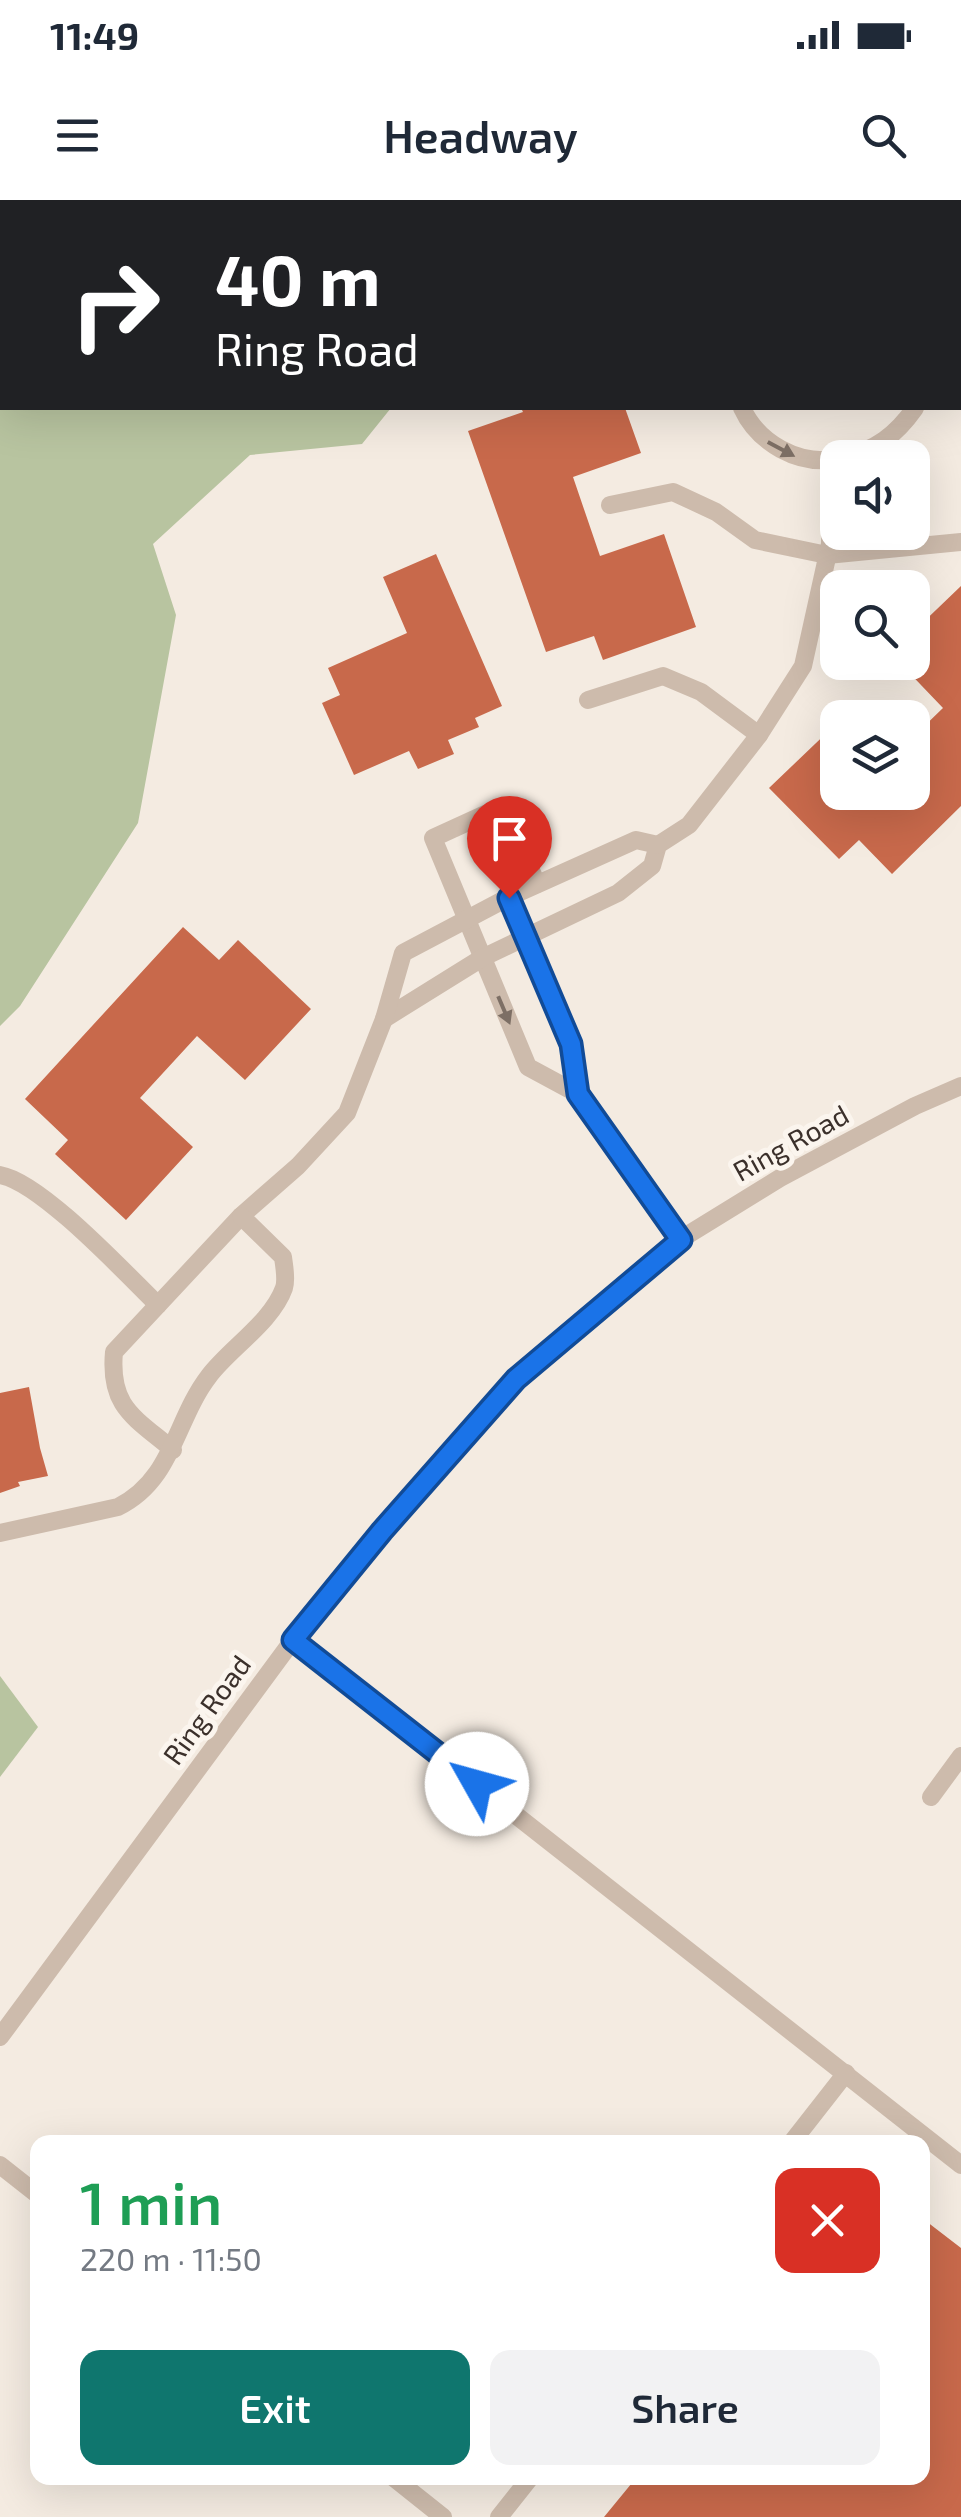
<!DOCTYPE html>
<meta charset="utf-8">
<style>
body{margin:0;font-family:"Exo 2",sans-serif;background:#f2f2f3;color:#1f2937;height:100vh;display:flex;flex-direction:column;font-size:38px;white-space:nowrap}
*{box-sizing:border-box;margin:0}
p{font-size:32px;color:#747a83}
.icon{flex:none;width:55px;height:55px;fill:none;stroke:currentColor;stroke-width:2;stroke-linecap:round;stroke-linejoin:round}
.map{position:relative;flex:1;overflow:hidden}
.drawer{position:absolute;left:30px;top:1935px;width:900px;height:350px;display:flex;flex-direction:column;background:#fff;border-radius:20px;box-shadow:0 10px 40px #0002}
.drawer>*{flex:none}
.top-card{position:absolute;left:0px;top:0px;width:962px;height:210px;box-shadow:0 10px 40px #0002;background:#202124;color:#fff;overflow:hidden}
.fabs{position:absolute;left:820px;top:240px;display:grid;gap:20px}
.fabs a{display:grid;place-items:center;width:110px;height:110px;border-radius:20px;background:#fff;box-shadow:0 10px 40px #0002;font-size:50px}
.pin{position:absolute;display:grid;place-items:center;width:85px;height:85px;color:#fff;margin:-102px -42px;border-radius:50% 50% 50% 0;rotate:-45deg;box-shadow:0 0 10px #0007}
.pin .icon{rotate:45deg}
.me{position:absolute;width:110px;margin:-55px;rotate:308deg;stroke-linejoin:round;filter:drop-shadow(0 0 8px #0008)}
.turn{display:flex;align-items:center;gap:35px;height:210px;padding:0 50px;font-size:45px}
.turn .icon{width:130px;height:130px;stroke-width:2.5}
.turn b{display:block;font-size:70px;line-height:85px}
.round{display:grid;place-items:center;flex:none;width:105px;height:105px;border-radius:20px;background:#f2f2f3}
.summary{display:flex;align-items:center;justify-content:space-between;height:170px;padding:0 50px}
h1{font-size:60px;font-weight:600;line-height:75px;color:#1e9e55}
.primary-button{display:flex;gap:20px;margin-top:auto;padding:20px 50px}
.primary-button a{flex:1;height:115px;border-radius:20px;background:#0f766e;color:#fff;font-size:40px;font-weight:600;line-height:115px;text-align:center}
.primary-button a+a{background:#f2f2f3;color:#1f2937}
.status{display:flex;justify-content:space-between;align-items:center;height:70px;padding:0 50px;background:#fff;direction:ltr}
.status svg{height:28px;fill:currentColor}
header{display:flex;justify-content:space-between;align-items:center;height:130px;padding:0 50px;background:#fff;font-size:45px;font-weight:600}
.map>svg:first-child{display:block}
.green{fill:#b8c4a0}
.building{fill:#c8694b}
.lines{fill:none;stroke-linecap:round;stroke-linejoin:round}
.lane{stroke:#cdbbac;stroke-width:18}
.oneway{fill:#7d6f65}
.route-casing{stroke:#114b97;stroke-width:25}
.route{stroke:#1a73e8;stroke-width:18}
.labels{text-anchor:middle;stroke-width:10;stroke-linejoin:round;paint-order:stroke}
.street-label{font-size:28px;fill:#3b302b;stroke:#fbf5ee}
</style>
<div class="status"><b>11:49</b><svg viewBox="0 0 49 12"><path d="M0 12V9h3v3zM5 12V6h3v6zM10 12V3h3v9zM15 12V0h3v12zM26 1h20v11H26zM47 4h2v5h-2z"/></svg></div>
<header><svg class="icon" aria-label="menu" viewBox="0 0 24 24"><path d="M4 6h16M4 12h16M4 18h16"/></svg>Headway<svg class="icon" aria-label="search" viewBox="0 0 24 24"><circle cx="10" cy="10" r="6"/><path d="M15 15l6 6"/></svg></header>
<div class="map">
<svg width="961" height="2317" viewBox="0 0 961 2317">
<rect width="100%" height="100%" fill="#f4ebe1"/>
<g class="green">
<polygon points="0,0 470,2 2,2 2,208 391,208 362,244 250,255 153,344 176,415 138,623 20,806 0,826"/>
<polygon points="0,1476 38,1527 0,1577"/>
</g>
<g class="building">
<polygon points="521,208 625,208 641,253 573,277 600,356 664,334 696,427 603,460 594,436 546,452 468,231 523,212"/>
<polygon points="436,354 502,506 475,518 479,527 448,540 454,554 418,569 409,551 354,575 322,503 340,495 328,468 407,433 383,377"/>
<polygon points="961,386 961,606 892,674 859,640 839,659 769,588 838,522 838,592 912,592 912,538 943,508 899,462 912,462 912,433"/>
<polygon points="183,727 219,760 238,740 311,809 245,880 197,836 140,898 193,947 126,1020 55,954 68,940 25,899"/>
<polygon points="29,1187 40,1248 48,1276 18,1282 20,1286 0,1293 0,1193"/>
<polygon points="922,2018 961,2048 961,2317 604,2317 636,2278 922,2278"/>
</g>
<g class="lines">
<g class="lane">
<polyline points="753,0 754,2"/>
<polyline points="950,2 950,0"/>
<polyline points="960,173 961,173"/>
<path d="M742,208C758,243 798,266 838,259"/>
<path d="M843,258C876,250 896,235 915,208"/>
<polyline points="610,305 673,292 716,312 755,340 827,355 961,342"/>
<polyline points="588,500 663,476 701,492 759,535"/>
<polyline points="537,684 503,606 433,638 528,867 578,894"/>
<polyline points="509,697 571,843 578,894 681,1039"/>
<polyline points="384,819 482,758 618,693 652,666 658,645 689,625 759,535 803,466 830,344 831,261"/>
<path d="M0,975C41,982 125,1073 158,1105"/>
<path d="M173,1250C134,1217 109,1207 114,1152L241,1016L298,966L347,913L384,819L403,753L509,697L636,640L658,645"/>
<path d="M0,1333L118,1307C173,1280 175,1220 209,1176C229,1149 272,1122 284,1088C287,1079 284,1066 283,1057L241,1016"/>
<polyline points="293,1440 961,1965"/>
<polyline points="931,1597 961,1556"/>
<polyline points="0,1837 293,1440 383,1331 516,1179 681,1039 780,978 915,906 961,886"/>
<polyline points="792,1942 846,1873"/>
<polyline points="0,1965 38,1995"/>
<polyline points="394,2278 443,2317"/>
<polyline points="499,2317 530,2278"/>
</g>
</g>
<defs><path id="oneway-solid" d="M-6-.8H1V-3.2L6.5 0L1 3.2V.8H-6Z" transform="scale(2.5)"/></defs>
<g class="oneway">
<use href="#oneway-solid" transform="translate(781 249) rotate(28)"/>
<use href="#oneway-solid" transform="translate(504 810) rotate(67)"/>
</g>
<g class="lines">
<g class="route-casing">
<polyline id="route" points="477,1584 293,1440 382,1331 516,1179 681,1040 578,894 571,844 509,698"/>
</g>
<use href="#route" class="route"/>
</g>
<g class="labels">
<g class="street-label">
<text transform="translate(791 943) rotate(-29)" y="10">Ring Road</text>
<text transform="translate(207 1510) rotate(-54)" y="10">Ring Road</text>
</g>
</g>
</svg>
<div class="fabs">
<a><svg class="icon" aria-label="sound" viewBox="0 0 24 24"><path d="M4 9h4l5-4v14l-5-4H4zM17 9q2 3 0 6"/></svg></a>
<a><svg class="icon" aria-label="search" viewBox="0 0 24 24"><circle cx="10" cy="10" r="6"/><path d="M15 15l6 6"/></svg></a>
<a><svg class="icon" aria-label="layers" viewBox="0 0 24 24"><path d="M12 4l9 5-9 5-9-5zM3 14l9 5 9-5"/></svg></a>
</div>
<div class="pin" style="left:509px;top:698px;background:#d93025"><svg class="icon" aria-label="arrive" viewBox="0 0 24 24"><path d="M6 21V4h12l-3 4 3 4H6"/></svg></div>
<svg class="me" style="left:477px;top:1584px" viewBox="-20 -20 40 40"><circle r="19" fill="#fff"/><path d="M0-13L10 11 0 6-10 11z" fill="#1a73e8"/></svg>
<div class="top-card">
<div class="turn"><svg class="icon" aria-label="right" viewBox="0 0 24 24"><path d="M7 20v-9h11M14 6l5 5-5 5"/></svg><div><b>40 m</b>Ring Road</div></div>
</div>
<section class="drawer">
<div class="summary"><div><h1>1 min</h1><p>220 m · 11:50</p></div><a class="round" style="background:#d93025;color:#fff"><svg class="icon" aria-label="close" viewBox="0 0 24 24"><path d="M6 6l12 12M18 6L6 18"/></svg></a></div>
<div class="primary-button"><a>Exit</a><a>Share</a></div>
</section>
</div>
